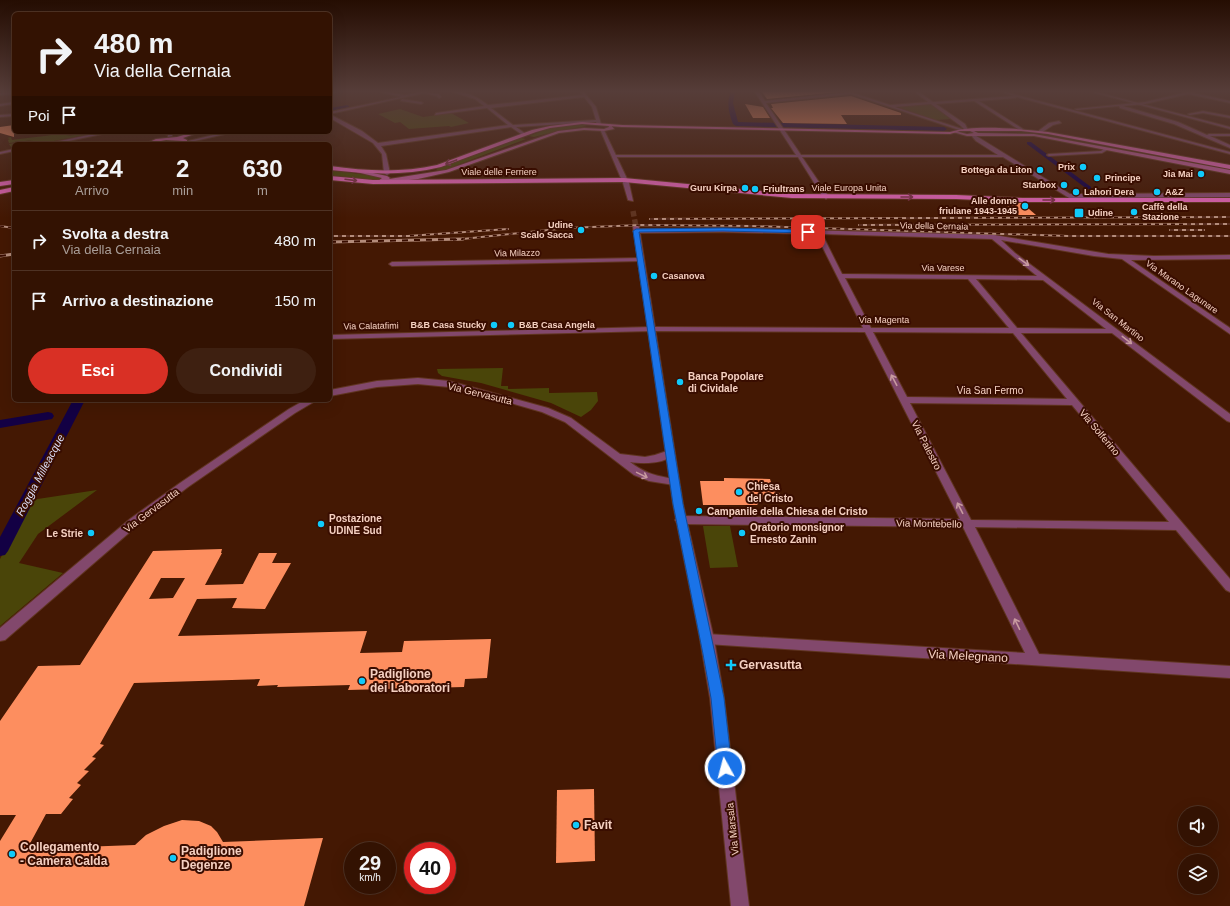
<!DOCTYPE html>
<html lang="it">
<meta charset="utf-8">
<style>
body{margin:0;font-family:Helvetica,sans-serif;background:#3e2011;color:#f1f3f6;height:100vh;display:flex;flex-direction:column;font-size:15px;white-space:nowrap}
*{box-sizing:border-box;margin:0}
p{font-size:13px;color:#a99e99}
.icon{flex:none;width:22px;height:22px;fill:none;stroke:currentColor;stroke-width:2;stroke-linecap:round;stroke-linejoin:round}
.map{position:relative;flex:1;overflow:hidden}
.details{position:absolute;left:12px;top:142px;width:320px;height:260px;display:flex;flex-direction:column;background:#331202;border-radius:6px;box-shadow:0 4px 16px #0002,0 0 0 1px #4e3224}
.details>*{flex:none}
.hud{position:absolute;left:12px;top:12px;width:320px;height:122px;border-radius:6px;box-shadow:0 4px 16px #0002,0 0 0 1px #4e3224;background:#331202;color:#f1f3f6;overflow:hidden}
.controls{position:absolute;left:1178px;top:806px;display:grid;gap:8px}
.controls a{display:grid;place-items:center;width:40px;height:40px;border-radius:50%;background:#331202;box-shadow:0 4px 16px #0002,0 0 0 1px #4e3224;font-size:20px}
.speed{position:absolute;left:344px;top:842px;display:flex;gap:8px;font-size:20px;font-weight:700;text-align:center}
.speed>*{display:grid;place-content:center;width:52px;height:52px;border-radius:50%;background:#331202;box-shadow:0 4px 16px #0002,0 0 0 1px #4e3224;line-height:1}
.speed small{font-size:10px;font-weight:400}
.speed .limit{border:6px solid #d22;background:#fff;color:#111}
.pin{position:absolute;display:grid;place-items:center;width:34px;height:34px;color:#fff;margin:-17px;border-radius:8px;box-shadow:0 2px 6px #0006}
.me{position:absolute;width:44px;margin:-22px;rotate:353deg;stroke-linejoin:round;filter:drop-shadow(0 0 3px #0008)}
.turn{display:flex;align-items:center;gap:14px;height:84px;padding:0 16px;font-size:18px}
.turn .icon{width:52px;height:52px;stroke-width:2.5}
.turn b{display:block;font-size:28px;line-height:34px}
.then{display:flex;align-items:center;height:38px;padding:0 16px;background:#0003;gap:8px;font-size:15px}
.eta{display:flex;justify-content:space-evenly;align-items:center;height:68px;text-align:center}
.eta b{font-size:24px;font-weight:600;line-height:28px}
.action{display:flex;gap:8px;margin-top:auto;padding:8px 16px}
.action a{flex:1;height:46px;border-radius:24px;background:#d93025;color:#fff;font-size:16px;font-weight:600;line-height:46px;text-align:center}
.action a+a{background:#3e2011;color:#f1f3f6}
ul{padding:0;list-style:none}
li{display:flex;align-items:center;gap:12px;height:60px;padding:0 16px;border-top:1px solid #4e3224}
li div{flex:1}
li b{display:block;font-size:15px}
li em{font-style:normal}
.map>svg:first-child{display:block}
.green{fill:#4a4509}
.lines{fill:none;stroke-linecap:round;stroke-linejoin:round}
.canal{fill:#130044;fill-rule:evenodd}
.building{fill:#fd8e5f;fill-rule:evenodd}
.tertiary-tunnel{stroke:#5f3420;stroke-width:5.5;stroke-dasharray:5.5 3;stroke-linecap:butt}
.minor-casing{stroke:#603521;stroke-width:2}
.tertiary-casing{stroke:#603521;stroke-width:2}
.secondary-casing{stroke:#603521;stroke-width:2}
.primary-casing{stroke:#603521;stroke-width:2}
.minor{fill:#82486c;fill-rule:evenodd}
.tertiary{fill:#82486c;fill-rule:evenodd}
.secondary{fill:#b55792;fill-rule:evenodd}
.primary{fill:#db61b0;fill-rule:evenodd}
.rail-far1-casing{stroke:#b48c7b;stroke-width:2}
.rail-casing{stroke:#b48c7b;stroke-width:3}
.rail-far1{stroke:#390d00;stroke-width:1.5;stroke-dasharray:4;stroke-linecap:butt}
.rail{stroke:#390d00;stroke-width:2;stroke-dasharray:6;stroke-linecap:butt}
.oneway{stroke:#7a2f46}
.oneway2{stroke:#c79a9f}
.route{fill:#1a73e8;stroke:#114b97}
.poi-dot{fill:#10cafa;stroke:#390d00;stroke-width:1.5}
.labels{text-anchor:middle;stroke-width:4;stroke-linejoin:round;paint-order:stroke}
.far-poi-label{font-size:9px;font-weight:bold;fill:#f5d0c1;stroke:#390d00;text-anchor:end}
.far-street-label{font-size:9px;fill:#f5d0c1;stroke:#390d00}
.poi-label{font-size:10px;font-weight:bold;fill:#f5d0c1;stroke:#390d00;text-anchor:start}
.street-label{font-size:10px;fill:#f5d0c1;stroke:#390d00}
.water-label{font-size:11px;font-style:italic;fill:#dddff9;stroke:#390d00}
.near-street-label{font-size:12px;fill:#f5d0c1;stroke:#390d00}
.near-poi-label{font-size:12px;font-weight:bold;fill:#f5d0c1;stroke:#390d00;text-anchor:start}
</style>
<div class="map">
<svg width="1230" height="906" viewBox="0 0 1230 906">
<rect width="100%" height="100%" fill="#441803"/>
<g class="green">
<polygon points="926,104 932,105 951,119 935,120 898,107"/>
<polygon points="400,109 423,117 451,113 469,123 451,127 449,126 409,129 400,122 395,123 378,114"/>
<polygon points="582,124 587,126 557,131 534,137 529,136 550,128"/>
<polygon points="997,131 1037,133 1114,147 1037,134"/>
<path d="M64,132H83L66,136L101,132L38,144H14V148L11,147L9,144L33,140L9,143L8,140L10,139L7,138L11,137L12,140C30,137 47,137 64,132Z"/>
<polygon points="521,138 526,139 455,166 443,171 436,170 438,168"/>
<path d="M330,170L382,177L384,178C373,184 343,177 330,176Z"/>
<polygon points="503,368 501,386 508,386 508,389 549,388 549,393 597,392 598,401 591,410 581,417 551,403 481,383 442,376 438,373 437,369"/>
<polygon points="97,490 38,534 19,563 63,573 0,626 0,559 31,500"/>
<polygon points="703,526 730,526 738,567 710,568"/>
</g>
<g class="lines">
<g class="canal">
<path d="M731,92H735L733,103L738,122L944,127L947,129L944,131L736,126L733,124C729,114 726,102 731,92Z"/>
<polygon points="347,105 349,106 349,108 330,112 330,108"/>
<polygon points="184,132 191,132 186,135 184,134"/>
<polygon points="167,140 172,144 166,144 164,142"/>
<polygon points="1027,142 1031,142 1091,187 1091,189 1087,189 1027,144"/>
<polygon points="73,400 85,400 8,551 5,555 0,556 0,537"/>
<polygon points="48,412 52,413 54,416 52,419 0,428 0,420"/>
</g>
</g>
<g class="building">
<polygon points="762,92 840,92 767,99"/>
<polygon points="851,96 901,113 901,115 841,115 847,124 783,123 771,108 773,108 771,104"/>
<polygon points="745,104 763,107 770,118 753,118"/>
<polygon points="14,125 14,137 0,133 0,127"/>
<polygon points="1004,203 1022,203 1036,215 1019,215"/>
<polygon points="724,478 770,479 773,489 780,494 773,499 762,499 757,505 703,505 700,481 724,481"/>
<path d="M222,549L221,553H222L205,585L243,584L259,553H277L272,563H291L265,609L232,608L237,598L197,599L178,636L367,631L360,653L402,652L404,641L491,639L487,678L465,679L464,687L348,690L350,685L277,687L278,685L257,686L260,679L134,683L100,744L104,745L92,757L96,758L84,770L89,771L77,783L81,785L69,798L73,799L61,814H46L27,849L135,845L146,835L164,826L182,820L199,821L211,826L217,832L223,842L323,838L304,906H0V841L16,815H0V721L38,666L80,665L153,551ZM161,578H185L173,598L149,599Z"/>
<polygon points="594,789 595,861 556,863 557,790"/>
</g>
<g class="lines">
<polyline class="tertiary-tunnel" points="633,211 636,227"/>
<g class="minor-casing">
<g id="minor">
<polygon points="14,92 14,94 0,95 0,93"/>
<polygon points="381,92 386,92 406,95 420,92 439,94 441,97 439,98 437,96 424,93 330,114 330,112 401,97"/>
<path d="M453,92C465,90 479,98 488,105L583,95L580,92H584L596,107L601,124L597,125L596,122L516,127L526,134L524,136L511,127L381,146L386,154L390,173L387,175L384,173L382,154L373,143L330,118V115H331L362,131L378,143L508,125L487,108L435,115L436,113L484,106L475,99ZM584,97L592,107L596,120L513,125L491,108Z"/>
<polygon points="755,92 759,92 765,101 850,92 890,105 928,102 915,92 919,92 933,102 1014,96 1002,92 1006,92 1230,152 1230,154 1017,97 1015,98 979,101 1023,129 1021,131 974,101 936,104 965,124 968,130 966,131 961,126 931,104 895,107 962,129 962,131 851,94 766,103 801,155 998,155 976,141 971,135 973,134 1070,194 1230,193 1230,197 1076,198 1077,199 1074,201 1003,157 802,157 829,197 826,199 823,197 798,157 614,157 612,156 614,155 796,155"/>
<polygon points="1187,92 1196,92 1194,93 1230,101 1230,103 1188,94 1145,104 1123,106 1178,122 1207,135 1209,134 1230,134 1230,136 1210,136 1230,145 1230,148 1174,124 1120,108 1119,106 1077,110 1075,109 1145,102"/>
<polygon points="402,99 421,102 423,103 421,104 401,101"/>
<polygon points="14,102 14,104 0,106 0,104"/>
<polygon points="1203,111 1230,116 1230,118 1203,113 1190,115 1188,114"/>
<polygon points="14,114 14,116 0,117 0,115"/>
<polygon points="1059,121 1061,123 1053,125 1041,133 1037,132 1049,123"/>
<polygon points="103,132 112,132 54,144 45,144"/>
<polygon points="159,132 172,133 172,136 168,137 168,135"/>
<polygon points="226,132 234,132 186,143 184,142"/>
<polygon points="280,132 284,132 284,133 282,134"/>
<polygon points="1105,148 1109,149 1102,153 1049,156 1047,155 1049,154 1101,151"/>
<polygon points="14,149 14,151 0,154 0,152"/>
<path d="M723,228L994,235L1108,254L1154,256L1230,255V259L1131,260L1230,328V334L1122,259L1094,256L1001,240L1015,253L1230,414V422L1227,421L1112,333H1021L1230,579V592L1226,590L1176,530L975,527L1039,654L1230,666V678L707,644L702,643L700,639L702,635L707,634L1025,653L963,527L681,524L677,523L675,520L677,517L681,516L960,519L865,332L652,331L330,339V335L652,327L863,328L816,234L723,232L636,233L633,231L636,229ZM822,234L992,239L1037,276L842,274ZM845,278L968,279L1009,328H871ZM976,279L1043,280L1106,329L1017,328ZM873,332L1013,333L1067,399L907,397ZM910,403L1072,405L1169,522L971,520Z"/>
<polygon points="641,258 644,260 643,261 392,266 389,264 392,262"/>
<path d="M418,378L449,381L548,408L571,418L620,454L645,457L655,455L670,450L674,451L675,453C666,464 644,464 630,462C643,472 653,475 668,478C673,478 676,478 679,482L674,485L649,481L634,475L565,422L542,412L486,396L449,387L418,384L377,387L330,396V390L377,381Z"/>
<polygon points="305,400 317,400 295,413 188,487 138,525 5,640 0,641 0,628 130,519 180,483 289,409"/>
</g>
</g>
<g class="tertiary-casing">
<g id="tertiary">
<polygon points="1092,92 1096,92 1230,127 1230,129"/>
<polygon points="600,129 604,130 629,183 633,201 628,200 623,183"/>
<polygon points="636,225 639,227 683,504 714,639 724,698 749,906 731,906 710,698 700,639 673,504 633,227"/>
</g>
</g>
<g class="secondary-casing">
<g id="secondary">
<polygon points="610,124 614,129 604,131 584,130 559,133 449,172 418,179 381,183 378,181 382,178 356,172 359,170 387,176 390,178 389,179 446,170 558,131 584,128 604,129 609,127 608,125"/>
<polygon points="972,130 978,133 1034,134 1230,170 1230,174 1034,136 967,136 953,132 955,131 967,134 974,133 970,131"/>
</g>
</g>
<g class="primary-casing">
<g id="primary">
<polygon points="330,92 337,92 330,94"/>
<path d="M582,122L622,125L950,132C975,124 1021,129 1048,132L1230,165V169L1048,134L1021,131H960L950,134L622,127L582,124L550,128L536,132L441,167C404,176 368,174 330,170V166C366,171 401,173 437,165L532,130L550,126Z"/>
<polygon points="194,132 200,132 183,138 187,140 187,144 183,144 183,141 166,140 145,144 156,139 177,137"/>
<polygon points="330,176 373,180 624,178 792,194 956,195 1023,198 1230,198 1230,202 1023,202 956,199 792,198 624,182 373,184 330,180"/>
<polygon points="14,180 14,184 0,186 0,182"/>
<polygon points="14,187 14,191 0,194 0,190"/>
</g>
</g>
<use href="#minor" class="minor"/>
<use href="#tertiary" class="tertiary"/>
<use href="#secondary" class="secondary"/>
<use href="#primary" class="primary"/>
<g class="rail-far1-casing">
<g id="rail-far1">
<polyline points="650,219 1230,217"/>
<polyline points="859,225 1230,224"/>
<polyline points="0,226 14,228"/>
<polyline points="1170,230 1204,230"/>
<polyline points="330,236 408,236 508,229"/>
<polyline points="453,240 567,228 641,225 751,226 1068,236 1230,236"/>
</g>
</g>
<g class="rail-casing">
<g id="rail">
<polyline points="330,242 463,239"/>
<polyline points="0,256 14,254"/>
</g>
</g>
<use href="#rail-far1" class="rail-far1"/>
<use href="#rail" class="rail"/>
</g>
<defs><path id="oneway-shaft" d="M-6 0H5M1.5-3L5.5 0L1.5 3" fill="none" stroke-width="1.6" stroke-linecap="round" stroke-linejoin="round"/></defs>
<g class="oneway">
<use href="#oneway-shaft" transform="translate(451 162) rotate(160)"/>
<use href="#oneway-shaft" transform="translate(351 180) rotate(7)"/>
<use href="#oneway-shaft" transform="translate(907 197)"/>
<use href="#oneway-shaft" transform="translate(1049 200)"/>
</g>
<g class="oneway2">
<use href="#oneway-shaft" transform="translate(1024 262) rotate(36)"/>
<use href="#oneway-shaft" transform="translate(1127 340) rotate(38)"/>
<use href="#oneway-shaft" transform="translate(894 380) rotate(-118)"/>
<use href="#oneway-shaft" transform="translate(642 475) rotate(26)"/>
<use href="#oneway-shaft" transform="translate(960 508) rotate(-117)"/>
<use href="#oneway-shaft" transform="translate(1017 624) rotate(-116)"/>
</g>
<linearGradient id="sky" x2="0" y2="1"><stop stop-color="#250d02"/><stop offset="0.42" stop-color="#563d39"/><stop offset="1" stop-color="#563d39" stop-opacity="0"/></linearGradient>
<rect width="1230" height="218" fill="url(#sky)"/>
<polygon class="route" points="723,228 808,230 811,232 808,233 723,231 639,232 683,504 715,654 724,698 732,768 730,773 725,775 720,773 718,768 711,698 703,654 673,504 633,231 636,229"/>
<g class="poi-dot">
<circle cx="1083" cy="167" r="4"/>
<circle cx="1040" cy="170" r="4"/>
<circle cx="1201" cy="174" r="4"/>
<circle cx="1097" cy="178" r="4"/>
<circle cx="1064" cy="185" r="4"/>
<circle cx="745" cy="188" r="4"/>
<circle cx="755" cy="189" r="4"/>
<circle cx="1076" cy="192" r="4"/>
<circle cx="1157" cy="192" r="4"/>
<circle cx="1025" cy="206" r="4"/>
<circle cx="1134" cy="212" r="4"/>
<rect x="1074" y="208" width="10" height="10" rx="2"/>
<circle cx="581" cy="230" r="4"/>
<circle cx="654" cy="276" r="4"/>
<circle cx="494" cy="325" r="4"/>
<circle cx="511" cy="325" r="4"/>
<circle cx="680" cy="382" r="4"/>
<circle cx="739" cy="492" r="4"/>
<circle cx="699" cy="511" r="4"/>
<circle cx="321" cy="524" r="4"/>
<circle cx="91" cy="533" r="4"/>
<circle cx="742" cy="533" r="4"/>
<path d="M729 659h4v4h4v4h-4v4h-4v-4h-4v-4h4z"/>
<circle cx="362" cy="681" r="4"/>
<circle cx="576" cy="825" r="4"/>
<circle cx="12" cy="854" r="4"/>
<circle cx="173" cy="858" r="4"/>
</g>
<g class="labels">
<g class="far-poi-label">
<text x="1075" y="170">Prix</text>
<text x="1032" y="173">Bottega da Liton</text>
<text x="1193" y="177">Jia Mai</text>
<text x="1105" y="181" text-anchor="start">Principe</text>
<text x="1056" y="188">Starbox</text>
<text x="737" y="191">Guru Kirpa</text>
<text x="763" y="192" text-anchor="start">Friultrans</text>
<text x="1084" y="195" text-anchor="start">Lahori Dera</text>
<text x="1165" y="195" text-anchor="start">A&amp;Z</text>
<text x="1017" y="204">Alle donne<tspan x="1017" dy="10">friulane 1943-1945</tspan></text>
<text x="1142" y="210" text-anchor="start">Caffè della<tspan x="1142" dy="10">Stazione</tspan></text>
<text x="1088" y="216" text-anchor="start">Udine</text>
<text x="573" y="228">Udine<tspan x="573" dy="10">Scalo Sacca</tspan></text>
<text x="662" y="279" text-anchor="start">Casanova</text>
<text x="486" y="328">B&amp;B Casa Stucky</text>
<text x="519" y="328" text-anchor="start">B&amp;B Casa Angela</text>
</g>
<g class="far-street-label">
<text x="499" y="175">Viale delle Ferriere</text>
<text x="849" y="191">Viale Europa Unita</text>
<text transform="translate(934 226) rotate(1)" y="3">Via della Cernaia</text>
<text transform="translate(517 253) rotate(-1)" y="3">Via Milazzo</text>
<text x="943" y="271">Via Varese</text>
<text transform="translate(1182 287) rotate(35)" y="3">Via Marano Lagunare</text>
<text x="884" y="323">Via Magenta</text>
<text transform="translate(1118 320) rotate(38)" y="3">Via San Martino</text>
<text transform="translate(371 326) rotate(-1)" y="3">Via Calatafimi</text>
</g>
<g class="poi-label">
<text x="688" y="380">Banca Popolare<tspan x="688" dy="12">di Cividale</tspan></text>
<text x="747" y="490">Chiesa<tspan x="747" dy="12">del Cristo</tspan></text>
<text x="707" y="515">Campanile della Chiesa del Cristo</text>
<text x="329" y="522">Postazione<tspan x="329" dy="12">UDINE Sud</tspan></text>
<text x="750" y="531">Oratorio monsignor<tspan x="750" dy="12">Ernesto Zanin</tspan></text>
<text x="83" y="537" text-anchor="end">Le Strie</text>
</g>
<g class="street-label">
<text x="990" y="394">Via San Fermo</text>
<text transform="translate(480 393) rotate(14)" y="4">Via Gervasutta</text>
<text transform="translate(1100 432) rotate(50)" y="4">Via Solferino</text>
<text transform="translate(927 445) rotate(63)" y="4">Via Palestro</text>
<text transform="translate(151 510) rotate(-37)" y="4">Via Gervasutta</text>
<text transform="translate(929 523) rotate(1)" y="4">Via Montebello</text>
<text transform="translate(732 829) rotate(-96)" y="4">Via Marsala</text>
</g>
<g class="water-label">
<text transform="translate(40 475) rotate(-62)" y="4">Roggia Milleacque</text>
</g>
<g class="near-street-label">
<text transform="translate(968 656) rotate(3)" y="4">Via Melegnano</text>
</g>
<g class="near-poi-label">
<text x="739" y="669">Gervasutta</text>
<text x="370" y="678">Padiglione<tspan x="370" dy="14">dei Laboratori</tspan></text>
<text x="584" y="829">Favit</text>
<text x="20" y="851">Collegamento<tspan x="20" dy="14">- Camera Calda</tspan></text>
<text x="181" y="855">Padiglione<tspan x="181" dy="14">Degenze</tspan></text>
</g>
</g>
</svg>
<div class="controls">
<a><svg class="icon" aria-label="sound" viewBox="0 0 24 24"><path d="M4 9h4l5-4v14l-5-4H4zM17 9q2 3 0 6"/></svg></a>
<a><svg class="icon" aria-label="layers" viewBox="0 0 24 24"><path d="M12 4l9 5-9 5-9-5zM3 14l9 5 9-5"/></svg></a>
</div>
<div class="speed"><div>29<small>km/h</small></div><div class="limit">40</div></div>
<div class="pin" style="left:808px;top:232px;background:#d93025"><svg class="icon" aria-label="arrive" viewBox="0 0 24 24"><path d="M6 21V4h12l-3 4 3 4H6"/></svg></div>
<svg class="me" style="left:725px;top:768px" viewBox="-20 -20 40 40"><circle r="17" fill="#1a73e8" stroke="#fff" stroke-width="3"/><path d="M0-11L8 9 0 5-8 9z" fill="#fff"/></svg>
<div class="hud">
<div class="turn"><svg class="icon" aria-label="right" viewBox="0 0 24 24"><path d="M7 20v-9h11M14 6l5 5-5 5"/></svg><div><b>480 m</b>Via della Cernaia</div></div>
<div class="then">Poi<svg class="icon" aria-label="arrive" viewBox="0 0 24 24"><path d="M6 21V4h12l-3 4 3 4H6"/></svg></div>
</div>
<section class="details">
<div class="eta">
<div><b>19:24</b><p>Arrivo</p></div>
<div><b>2</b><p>min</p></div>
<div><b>630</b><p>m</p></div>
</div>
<ul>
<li><svg class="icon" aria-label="right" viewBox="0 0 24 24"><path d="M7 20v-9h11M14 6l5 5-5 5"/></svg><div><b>Svolta a destra</b><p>Via della Cernaia</p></div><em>480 m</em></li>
<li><svg class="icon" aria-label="arrive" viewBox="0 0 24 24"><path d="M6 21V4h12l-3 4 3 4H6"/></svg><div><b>Arrivo a destinazione</b></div><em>150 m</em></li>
</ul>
<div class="action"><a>Esci</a><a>Condividi</a></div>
</section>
</div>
